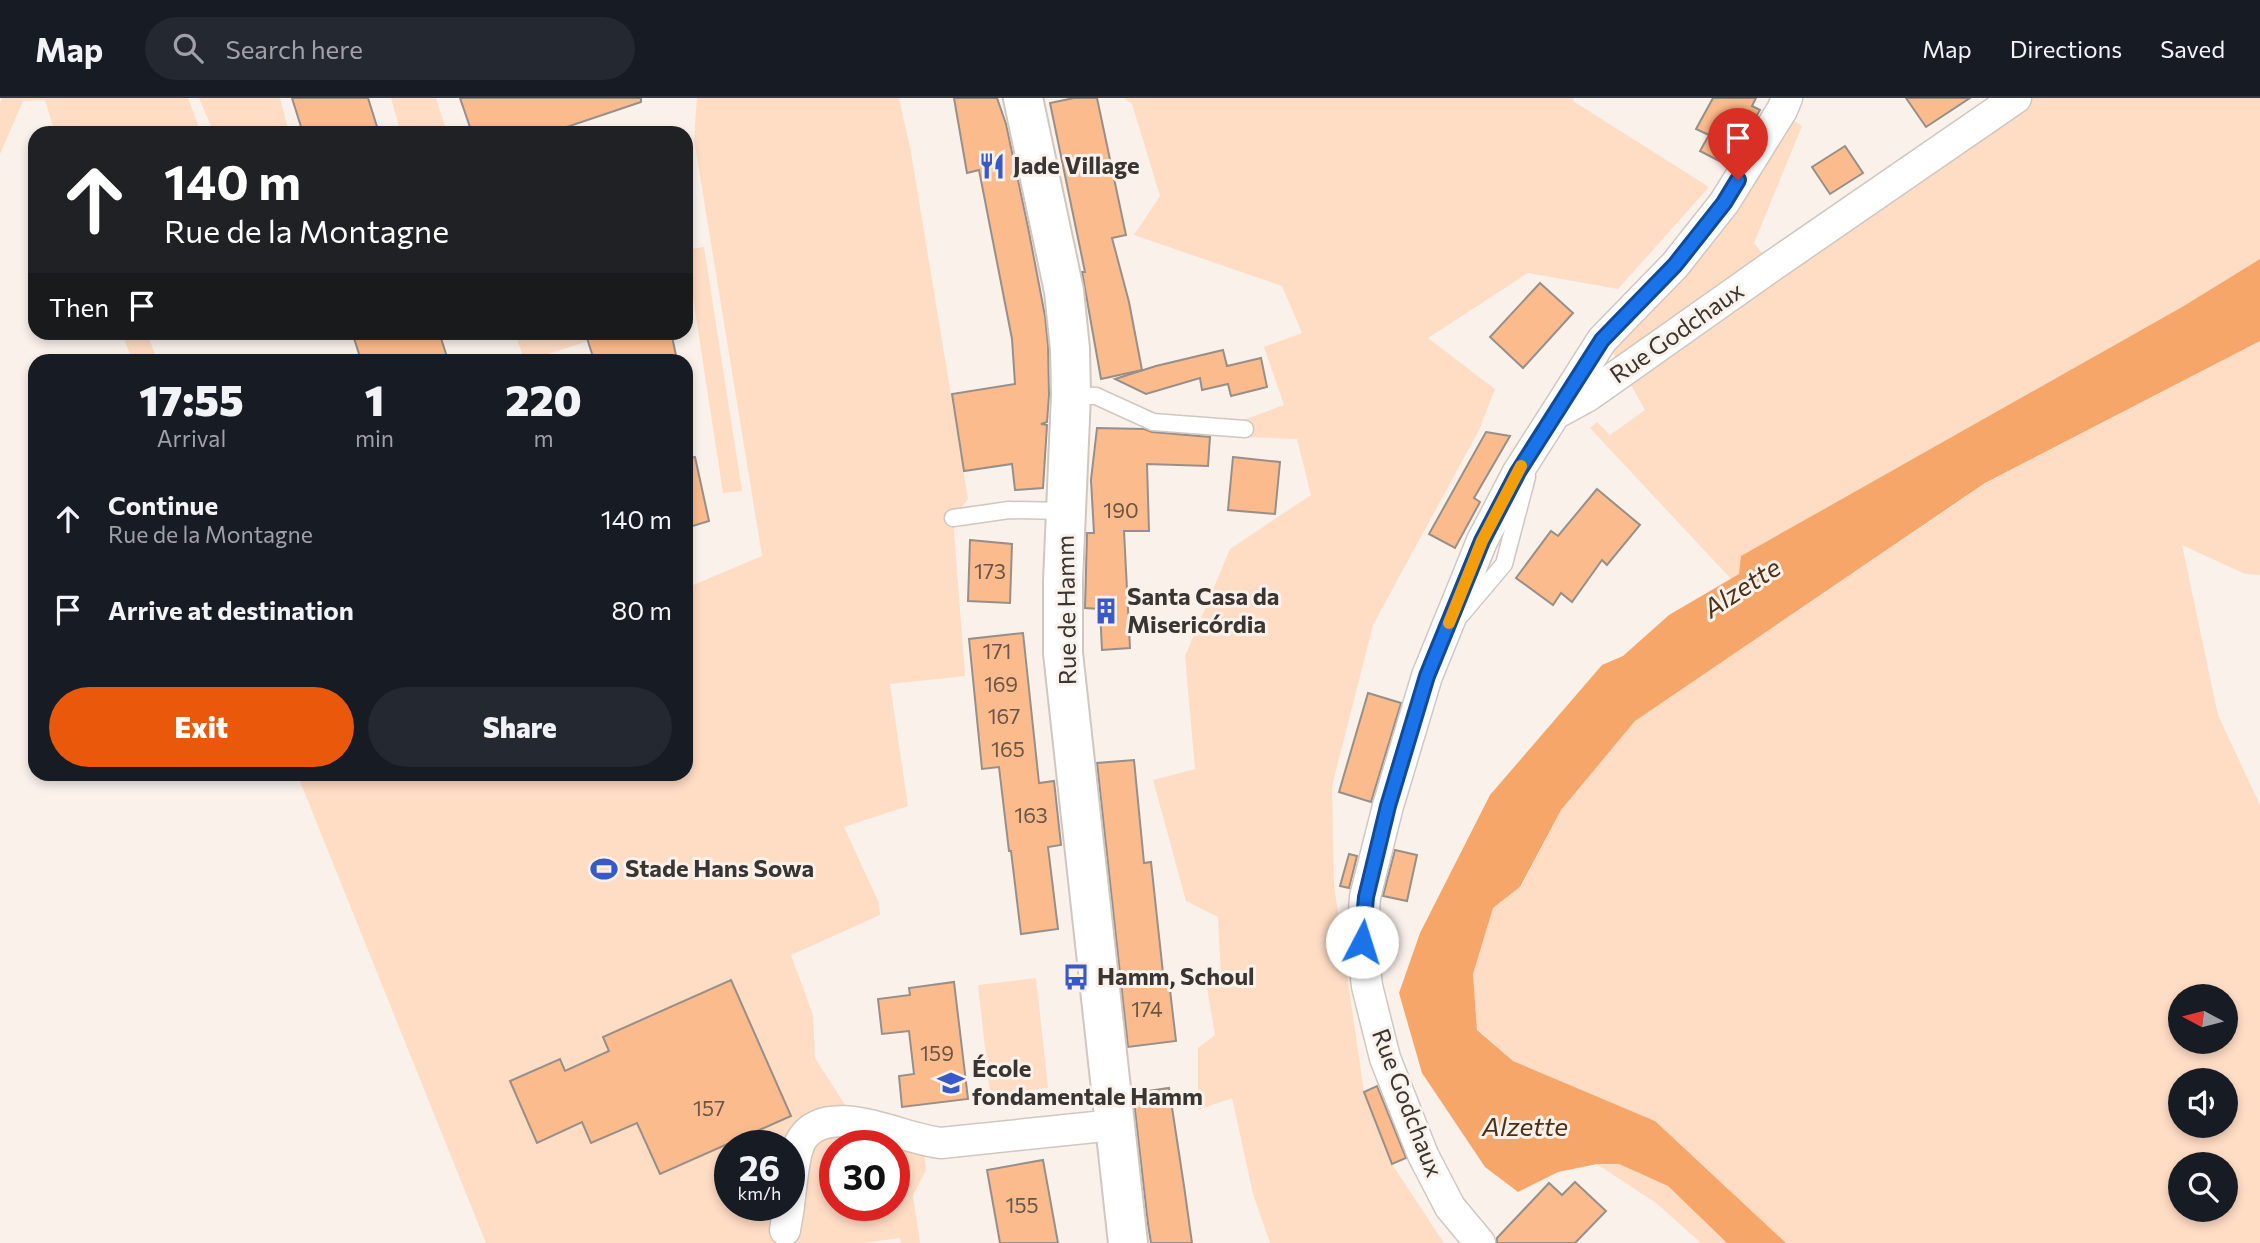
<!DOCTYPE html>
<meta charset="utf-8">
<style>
body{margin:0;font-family:Commissioner,sans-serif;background:#242831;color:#f1f3f6;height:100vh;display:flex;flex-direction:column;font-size:26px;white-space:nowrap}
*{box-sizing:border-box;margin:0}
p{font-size:23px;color:#9ea1a6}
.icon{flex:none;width:38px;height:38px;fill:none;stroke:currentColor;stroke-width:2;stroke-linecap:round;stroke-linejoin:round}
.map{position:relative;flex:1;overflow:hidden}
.side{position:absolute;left:28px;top:256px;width:665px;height:427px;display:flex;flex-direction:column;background:#171b24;border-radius:21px;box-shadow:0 4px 10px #0003}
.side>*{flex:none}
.guide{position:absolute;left:28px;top:28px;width:665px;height:214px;border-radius:21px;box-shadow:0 4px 10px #0003;background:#202124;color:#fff;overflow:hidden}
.needle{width:46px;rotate:277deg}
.tools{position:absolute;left:2168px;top:886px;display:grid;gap:14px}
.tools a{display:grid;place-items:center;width:70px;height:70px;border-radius:50%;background:#171b24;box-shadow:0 4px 10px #0003;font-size:35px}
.speed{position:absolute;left:714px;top:1032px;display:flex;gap:14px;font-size:35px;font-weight:700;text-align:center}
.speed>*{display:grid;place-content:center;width:91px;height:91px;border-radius:50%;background:#171b24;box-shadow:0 4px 10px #0003;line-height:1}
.speed small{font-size:18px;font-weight:400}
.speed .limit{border:10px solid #d22;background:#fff;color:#111}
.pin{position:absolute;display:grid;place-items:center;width:60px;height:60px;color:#fff;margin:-72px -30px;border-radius:50% 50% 50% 0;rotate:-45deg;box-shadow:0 0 7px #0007}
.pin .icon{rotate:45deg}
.me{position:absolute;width:77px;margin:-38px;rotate:5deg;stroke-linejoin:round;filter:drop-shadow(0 0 5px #0008)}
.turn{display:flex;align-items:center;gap:24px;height:147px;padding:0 21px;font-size:32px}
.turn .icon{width:91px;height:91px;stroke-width:2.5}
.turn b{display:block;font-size:49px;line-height:60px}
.then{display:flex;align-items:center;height:66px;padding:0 21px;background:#0003;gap:14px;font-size:26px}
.eta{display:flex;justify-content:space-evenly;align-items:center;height:119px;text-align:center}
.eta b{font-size:42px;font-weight:800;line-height:49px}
.cta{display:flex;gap:14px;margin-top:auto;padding:14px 21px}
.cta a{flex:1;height:80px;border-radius:42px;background:#ea580c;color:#fff;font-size:28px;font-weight:800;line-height:80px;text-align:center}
.cta a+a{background:#242831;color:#f1f3f6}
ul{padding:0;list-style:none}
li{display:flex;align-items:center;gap:21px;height:91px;padding:0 21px}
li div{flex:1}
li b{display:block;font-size:26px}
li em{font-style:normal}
header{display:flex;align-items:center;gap:42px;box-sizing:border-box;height:98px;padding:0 35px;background:#171b24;border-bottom:2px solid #363941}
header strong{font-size:33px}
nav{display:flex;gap:38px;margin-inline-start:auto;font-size:24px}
.search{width:490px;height:63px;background:#242831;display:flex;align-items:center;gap:18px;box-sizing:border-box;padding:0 24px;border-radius:38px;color:#9ea1a6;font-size:26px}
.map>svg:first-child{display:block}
.green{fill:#ffdcc4;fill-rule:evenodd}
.water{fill:#f6a669}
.building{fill:#fcbb8c;stroke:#978f89;stroke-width:2}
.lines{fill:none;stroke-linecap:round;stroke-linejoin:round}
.lane-casing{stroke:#d0c7c1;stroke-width:19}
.street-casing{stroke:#d0c7c1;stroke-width:33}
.secondary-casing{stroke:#d0c7c1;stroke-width:42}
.lane{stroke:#fff;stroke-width:16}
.street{stroke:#fff;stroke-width:30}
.secondary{stroke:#fff;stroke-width:38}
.route-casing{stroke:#114b97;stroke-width:18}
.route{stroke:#1a73e8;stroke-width:12}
.slow{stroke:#f59e0b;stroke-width:12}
.labels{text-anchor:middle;stroke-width:6;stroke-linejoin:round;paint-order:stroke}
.number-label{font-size:21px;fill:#695648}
.poi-label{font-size:24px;font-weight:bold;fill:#383532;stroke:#faf1eb;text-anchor:start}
.street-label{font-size:24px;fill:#383532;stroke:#faf1eb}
.water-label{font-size:26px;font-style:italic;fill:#4f2f15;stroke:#faf1eb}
</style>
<header>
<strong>Map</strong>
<div class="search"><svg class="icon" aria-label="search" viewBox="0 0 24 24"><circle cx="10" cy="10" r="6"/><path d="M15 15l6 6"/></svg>Search here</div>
<nav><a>Map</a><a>Directions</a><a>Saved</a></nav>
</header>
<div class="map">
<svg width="2260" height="1145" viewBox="0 0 2260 1145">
<rect width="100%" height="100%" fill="#faf1eb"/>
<g class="green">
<polygon points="2,0 188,0 201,35 55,35 45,2 23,3 0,56 0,5"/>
<polygon points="199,0 280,0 289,35 214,35"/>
<polygon points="391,0 436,0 447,35 401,35"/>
<path d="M697,0H899L911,54L968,401L953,420L965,578L890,586L908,708L844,729L879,805L880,817L791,857L813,917L815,960L856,1024L923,1044L926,1072L913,1097L920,1145H901L900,1140L863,1145H486L297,676H686V490L762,458L694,41ZM730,1048H789V1108H730ZM835,1048H894V1108H835Z"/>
<polygon points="1124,0 1574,0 1573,3 1709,89 1618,191 1528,175 1428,240 1495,291 1479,332 1373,527 1332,688 1334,787 1364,994 1392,1066 1444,1145 1270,1145 1253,1096 1232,1000 1198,1012 1198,950 1215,937 1206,884 1221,878 1218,819 1186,803 1153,682 1195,671 1185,558 1230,451 1311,397 1297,341 1247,339 1243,322 1284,307 1264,249 1302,235 1282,188 1134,137 1160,98 1132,6"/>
<polygon points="2016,0 2260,0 2260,161 2182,209 1742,458 1739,476 1731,481 1590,330 1597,324 1610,337 1645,312 1609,248 1790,20 1802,28 1754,145 1772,168"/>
<polygon points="704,149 742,393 723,395 686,154 686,152"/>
<polygon points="122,235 147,235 157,262 132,262"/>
<polygon points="515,235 585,235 588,243 530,262 524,262"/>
<path d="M2260,243V477L2245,476L2182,447L2218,617L2260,707V1145H1786L1655,1023L1513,963L1477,931L1473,876L1493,810L1521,789L1561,712L1635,623L1986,385ZM2180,898H2226V943H2180ZM2180,982H2226V1027H2180ZM2180,1066H2226V1111H2180Z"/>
<polygon points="1036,880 1048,990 990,996 978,887"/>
<polygon points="1597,1066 1619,1066 1668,1088 1727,1145 1701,1145 1656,1105"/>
</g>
<polygon class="water" points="2260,161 2260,243 1985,385 1635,623 1561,712 1520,789 1493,810 1473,876 1477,932 1513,963 1655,1023 1786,1145 1727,1145 1668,1088 1619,1066 1597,1066 1558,1074 1518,1094 1485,1069 1422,975 1399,895 1420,835 1490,697 1602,567 1623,558 1669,517 1739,476 1741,458 2182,209"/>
<g class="building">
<polygon points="292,0 368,0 379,35 303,35"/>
<polygon points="460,0 641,0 641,4 549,35 472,35"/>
<polygon points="954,0 997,0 1006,26 1028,129 1045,218 1048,247 1049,297 1047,324 1041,326 1047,327 1043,390 1015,392 1012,366 964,373 952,296 1015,286 1012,241 979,72 967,75"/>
<polygon points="1074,0 1097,0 1126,137 1112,140 1129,204 1142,272 1101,281 1082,174 1085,174 1050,5"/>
<polygon points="1713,0 1756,0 1752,8 1760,12 1738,49 1733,46 1723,65 1700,53 1709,37 1696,31"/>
<polygon points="1906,0 1970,0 1926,29"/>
<polygon points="1845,48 1863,75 1830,96 1812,69"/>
<polygon points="1540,185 1573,215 1523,270 1490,239"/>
<polygon points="352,234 439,234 448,262 361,262"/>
<polygon points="585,234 671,234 677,262 594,262"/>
<polygon points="1223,252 1227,268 1261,260 1267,289 1231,298 1228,286 1202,292 1200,280 1146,296 1115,281 1156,268"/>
<polygon points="1097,330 1144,331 1152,334 1210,339 1208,368 1147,366 1149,433 1124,433 1130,550 1102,552 1100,511 1085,510 1087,435 1094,435 1091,382"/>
<polygon points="1486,334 1510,338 1474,400 1480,404 1455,450 1429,436"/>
<polygon points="695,359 709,423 686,430 686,360"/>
<polygon points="1233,359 1280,364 1275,416 1228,412"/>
<polygon points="1597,391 1640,427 1607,467 1602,462 1572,504 1561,495 1553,507 1516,480 1551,433 1558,438"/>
<polygon points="970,442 1012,446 1010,505 968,503"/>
<polygon points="1023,535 1039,685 1054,683 1061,747 1048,749 1058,831 1021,836 1011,753 1009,753 999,669 982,671 969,541"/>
<polygon points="1368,595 1401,605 1371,704 1339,694"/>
<polygon points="1134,662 1144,765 1151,764 1163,875 1168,875 1176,943 1128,949 1097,665"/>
<polygon points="1395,752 1417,757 1407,803 1383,798"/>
<polygon points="1349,756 1357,758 1349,790 1340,788"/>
<polygon points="731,882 791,1018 660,1076 637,1025 591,1045 582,1024 537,1045 510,983 560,961 565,973 609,953 603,939"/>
<polygon points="954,884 968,1001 902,1009 899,978 914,976 909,933 882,936 878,901 910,897 909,890"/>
<polygon points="1377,988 1406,1060 1392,1066 1364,994"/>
<polygon points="1169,990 1184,1088 1192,1145 1151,1145 1148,1126 1133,995"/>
<polygon points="1043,1062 1058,1145 1000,1145 987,1072"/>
<polygon points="1575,1084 1606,1113 1575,1145 1497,1145 1497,1140 1549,1085 1562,1097"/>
</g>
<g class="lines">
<g class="lane-casing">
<g id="lane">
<polyline points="1071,297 1096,298 1153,324 1245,331"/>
<polyline points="953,420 1009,412 1066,413"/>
<polyline points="1461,517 1504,466 1527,379"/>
</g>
</g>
<g class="street-casing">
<g id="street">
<polyline points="1557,313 1602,242 1675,167 1724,105 1782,12 1787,0"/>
<path d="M789,1105C792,1089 793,1055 802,1041C829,1000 903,1042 941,1045L1114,1027"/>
<polyline points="785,1132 789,1108"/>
<polyline points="1480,1145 1450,1109 1423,1057 1385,960 1367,888 1362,844 1365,799 1388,708 1427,578 1482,443 1518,374 1555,316 1588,298 1772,168 2016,0"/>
</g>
</g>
<g class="secondary-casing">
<polyline id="secondary" points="1023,0 1064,193 1070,251 1071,297 1063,483 1063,555 1128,1145"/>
</g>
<use href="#lane" class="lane"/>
<use href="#street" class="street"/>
<use href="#secondary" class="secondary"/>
</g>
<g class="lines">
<g class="route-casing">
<polyline id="route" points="1362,844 1366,799 1388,708 1427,578 1482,443 1518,374 1602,242 1675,167 1724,105 1738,82"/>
</g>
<use href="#route" class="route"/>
<polyline class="slow" points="1449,525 1482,443 1521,368"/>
</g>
<defs>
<g id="restaurant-bare" transform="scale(2.1)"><path d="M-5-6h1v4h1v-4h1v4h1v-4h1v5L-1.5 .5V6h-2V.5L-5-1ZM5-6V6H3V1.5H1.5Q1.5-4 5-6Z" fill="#3759ca" stroke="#faf1eb" stroke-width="2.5" paint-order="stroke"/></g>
<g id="building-bare" transform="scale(2.1)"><path d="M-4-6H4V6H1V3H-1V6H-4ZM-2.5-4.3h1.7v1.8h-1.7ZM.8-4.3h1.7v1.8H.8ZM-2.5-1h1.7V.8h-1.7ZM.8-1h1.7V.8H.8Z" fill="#3759ca" stroke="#faf1eb" stroke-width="2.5" paint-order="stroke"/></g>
<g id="stadium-bare" transform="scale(2.1)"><path d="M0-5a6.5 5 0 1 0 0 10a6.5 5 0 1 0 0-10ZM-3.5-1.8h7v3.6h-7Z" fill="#3759ca" stroke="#faf1eb" stroke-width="2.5" paint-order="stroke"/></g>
<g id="bus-bare" transform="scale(2.1)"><path d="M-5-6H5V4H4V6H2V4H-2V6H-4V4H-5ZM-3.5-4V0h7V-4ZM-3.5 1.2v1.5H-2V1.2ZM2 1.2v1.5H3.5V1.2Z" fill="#3759ca" stroke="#faf1eb" stroke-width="2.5" paint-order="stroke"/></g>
<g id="school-bare" transform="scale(2.1)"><path d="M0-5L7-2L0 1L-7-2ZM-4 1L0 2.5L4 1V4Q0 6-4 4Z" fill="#3759ca" stroke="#faf1eb" stroke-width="2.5" paint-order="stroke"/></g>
</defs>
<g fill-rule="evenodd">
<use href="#restaurant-bare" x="992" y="68"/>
<use href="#building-bare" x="1106" y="513"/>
<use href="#stadium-bare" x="604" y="771"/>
<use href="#bus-bare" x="1076" y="879"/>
<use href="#school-bare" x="951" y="985"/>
</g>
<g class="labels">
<g class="number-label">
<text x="1121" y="420">190</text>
<text x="990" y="481">173</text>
<text x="997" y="561">171</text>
<text x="1001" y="594">169</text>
<text x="1004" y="626">167</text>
<text x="1008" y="659">165</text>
<text x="1031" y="725">163</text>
<text x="1147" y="919">174</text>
<text x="937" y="963">159</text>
<text x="709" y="1018">157</text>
<text x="1022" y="1115">155</text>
</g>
<g class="poi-label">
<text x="1013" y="76">Jade Village</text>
<text x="1127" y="507">Santa Casa da<tspan x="1127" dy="28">Misericórdia</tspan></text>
<text x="625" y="779">Stade Hans Sowa</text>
<text x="1097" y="887">Hamm, Schoul</text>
<text x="972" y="979">École<tspan x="972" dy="28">fondamentale Hamm</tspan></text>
</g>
<g class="street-label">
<text transform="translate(1677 235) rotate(-35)" y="8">Rue Godchaux</text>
<text transform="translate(1067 512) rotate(-91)" y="8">Rue de Hamm</text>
<text transform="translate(1407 1005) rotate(69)" y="8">Rue Godchaux</text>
</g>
<g class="water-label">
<text transform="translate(1742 490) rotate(-33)" y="9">Alzette</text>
<text x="1525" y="1038">Alzette</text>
</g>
</g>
</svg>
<div class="tools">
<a><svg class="needle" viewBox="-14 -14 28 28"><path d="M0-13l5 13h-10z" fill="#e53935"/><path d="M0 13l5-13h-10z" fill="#9ea1a6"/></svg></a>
<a><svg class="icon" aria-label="sound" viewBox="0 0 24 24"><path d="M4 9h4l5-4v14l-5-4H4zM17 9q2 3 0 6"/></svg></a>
<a><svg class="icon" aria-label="search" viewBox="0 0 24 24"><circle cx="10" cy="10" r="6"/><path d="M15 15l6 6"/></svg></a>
</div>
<div class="speed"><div>26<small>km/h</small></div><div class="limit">30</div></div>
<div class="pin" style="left:1738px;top:82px;background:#d93025"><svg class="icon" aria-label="arrive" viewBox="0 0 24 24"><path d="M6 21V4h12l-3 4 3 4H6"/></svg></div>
<svg class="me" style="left:1362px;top:844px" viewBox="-20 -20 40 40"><circle r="19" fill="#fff"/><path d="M0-13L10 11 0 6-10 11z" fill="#1a73e8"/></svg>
<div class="guide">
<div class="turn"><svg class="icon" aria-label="ahead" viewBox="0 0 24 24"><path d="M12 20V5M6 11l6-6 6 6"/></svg><div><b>140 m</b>Rue de la Montagne</div></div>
<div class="then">Then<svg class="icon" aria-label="arrive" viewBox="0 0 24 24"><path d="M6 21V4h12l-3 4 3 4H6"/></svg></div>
</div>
<section class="side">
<div class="eta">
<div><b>17:55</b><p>Arrival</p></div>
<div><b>1</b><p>min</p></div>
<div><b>220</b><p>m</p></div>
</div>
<ul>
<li><svg class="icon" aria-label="ahead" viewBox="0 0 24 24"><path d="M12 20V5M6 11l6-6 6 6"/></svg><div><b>Continue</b><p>Rue de la Montagne</p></div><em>140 m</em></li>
<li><svg class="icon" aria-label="arrive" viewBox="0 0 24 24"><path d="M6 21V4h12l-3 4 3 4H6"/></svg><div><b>Arrive at destination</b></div><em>80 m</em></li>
</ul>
<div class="cta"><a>Exit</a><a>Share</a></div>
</section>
</div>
